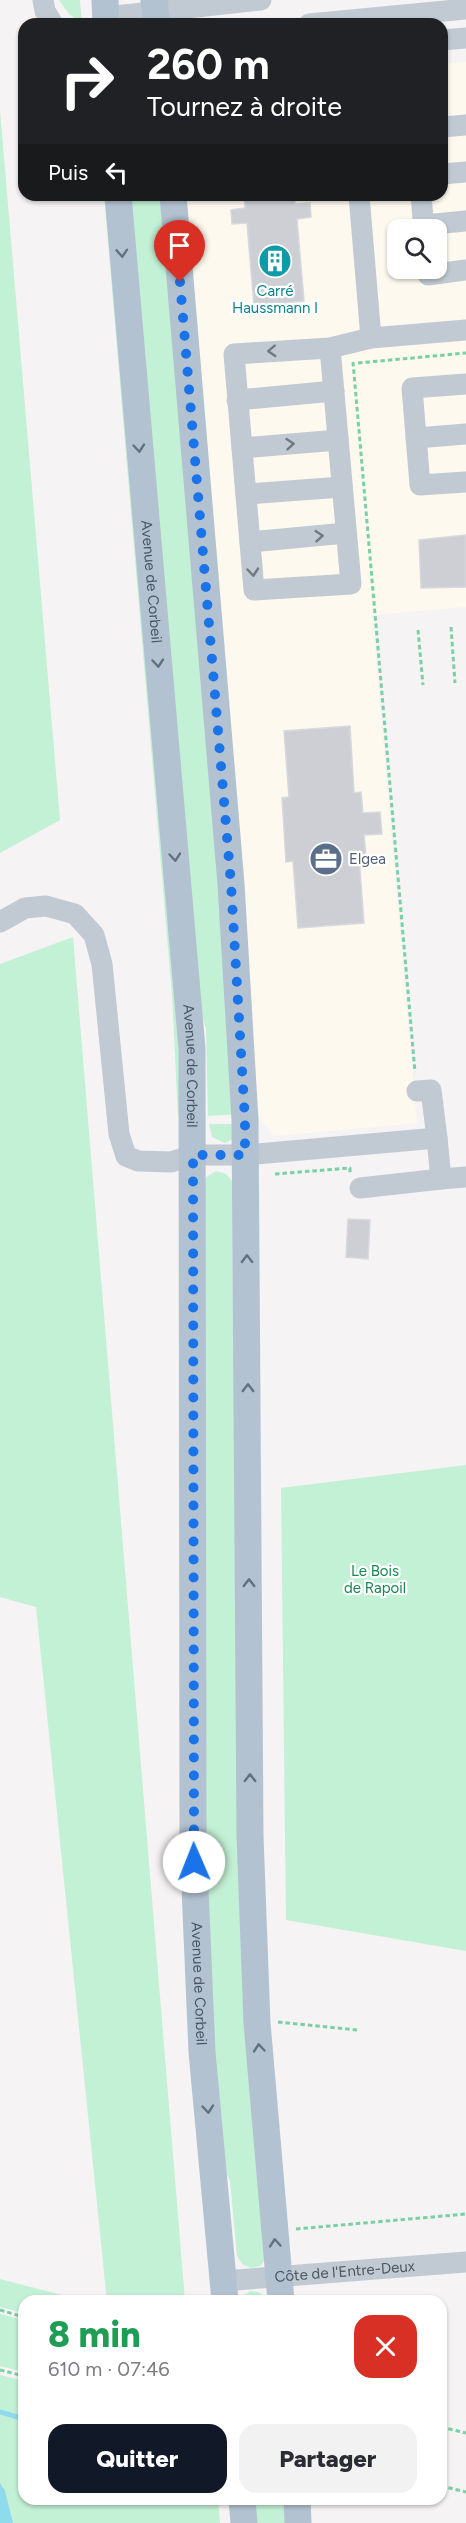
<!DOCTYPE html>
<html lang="fr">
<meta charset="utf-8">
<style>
body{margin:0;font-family:Figtree,sans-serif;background:#f2f2f3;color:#2b2b33;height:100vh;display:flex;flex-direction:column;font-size:22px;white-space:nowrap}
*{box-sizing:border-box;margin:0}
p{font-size:20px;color:#7c7c81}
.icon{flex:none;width:33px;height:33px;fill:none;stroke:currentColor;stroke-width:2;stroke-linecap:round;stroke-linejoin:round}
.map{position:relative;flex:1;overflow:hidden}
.drawer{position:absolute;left:18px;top:2295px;width:429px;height:210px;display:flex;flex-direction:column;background:#fff;border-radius:18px;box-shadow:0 2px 4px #0004}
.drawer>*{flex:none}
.top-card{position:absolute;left:18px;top:18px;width:430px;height:183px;border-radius:18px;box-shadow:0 2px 4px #0004;background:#202124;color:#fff;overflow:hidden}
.controls{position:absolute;left:387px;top:219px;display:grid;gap:12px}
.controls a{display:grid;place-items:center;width:60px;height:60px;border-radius:12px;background:#fff;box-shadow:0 2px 4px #0004;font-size:30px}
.pin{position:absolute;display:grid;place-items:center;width:51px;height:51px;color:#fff;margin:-62px -26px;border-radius:50% 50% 50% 0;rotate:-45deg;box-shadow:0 0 6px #0007}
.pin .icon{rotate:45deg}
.me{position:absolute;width:66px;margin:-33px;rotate:359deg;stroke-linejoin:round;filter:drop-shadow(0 0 4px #0008)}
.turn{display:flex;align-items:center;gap:21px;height:126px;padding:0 30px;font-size:27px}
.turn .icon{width:78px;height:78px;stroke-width:2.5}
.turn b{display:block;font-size:42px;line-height:51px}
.then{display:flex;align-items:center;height:57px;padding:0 30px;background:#0003;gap:12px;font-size:22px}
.round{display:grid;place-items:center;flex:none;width:63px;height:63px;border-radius:18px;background:#f2f2f3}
.head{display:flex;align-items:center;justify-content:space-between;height:102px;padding:0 30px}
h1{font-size:36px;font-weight:800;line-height:45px;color:#1e9e55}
.action{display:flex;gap:12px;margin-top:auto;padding:12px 30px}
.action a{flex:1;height:69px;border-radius:18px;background:#111827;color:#fff;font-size:24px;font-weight:800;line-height:69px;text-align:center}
.action a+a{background:#f2f2f3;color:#2b2b33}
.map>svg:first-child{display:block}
.commercial{fill:#fdf9ef;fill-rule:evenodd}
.green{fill:#c3f1d5}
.water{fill:#90daee}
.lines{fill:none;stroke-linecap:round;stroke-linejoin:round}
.stream{stroke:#90daee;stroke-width:5}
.building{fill:#cdcfd5;stroke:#d7d9de;stroke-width:1.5}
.path{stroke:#7ad0a6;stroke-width:3;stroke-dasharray:4.5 3;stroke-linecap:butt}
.minor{stroke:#c1cad2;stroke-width:21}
.major{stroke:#b3c2d1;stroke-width:27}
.oneway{stroke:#64717d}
.oneway2{stroke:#6e7983}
.route{stroke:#1a73e8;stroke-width:10;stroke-dasharray:0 18}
.labels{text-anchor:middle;stroke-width:4.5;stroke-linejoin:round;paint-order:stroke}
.culture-label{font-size:15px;fill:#0d838f;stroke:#fff}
.street-label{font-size:15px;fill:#4a5661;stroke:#fff}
.service-label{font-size:15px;fill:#4e5e75;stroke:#fff;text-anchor:start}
.park-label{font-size:15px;fill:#17864f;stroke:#fff}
</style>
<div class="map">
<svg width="466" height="2523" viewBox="0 0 466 2523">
<rect width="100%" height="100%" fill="#f5f3f3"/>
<path class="commercial" d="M466,62V607L372,615L417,1123L274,1136L256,1114L182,195H442L443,64ZM398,230H436V268H398Z"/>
<g class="green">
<polygon points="59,0 80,0 82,23 69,14"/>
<polygon points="0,110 60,820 0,853"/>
<polygon points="104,195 109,195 169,884 184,1115 178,1116 172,995"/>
<polygon points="126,195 166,195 240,1114 208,1116 206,1028 196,999"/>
<polygon points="73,937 185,2301 107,2301 36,1607 0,1597 0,964"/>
<polygon points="209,1124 239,1124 236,1137 225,1143 212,1137"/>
<polygon points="216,1171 226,1174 232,1181 233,1299 240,1318 265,2260 260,2266 251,2268 242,2264 237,2256 230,2181 222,2163 204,1930 202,1180"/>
<polygon points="466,1465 466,1951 286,1920 281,1488"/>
<polygon points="0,2279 85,2301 24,2301 24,2313 0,2307"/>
<polygon points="250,2291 258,2292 270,2301 237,2301"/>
<polygon points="0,2314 24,2320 24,2372 0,2366"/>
<polygon points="0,2375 24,2381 24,2499 218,2499 220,2523 0,2523"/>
<polygon points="248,2499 289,2499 290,2523 250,2523"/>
</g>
<polygon class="water" points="0,2483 5,2491 13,2523 0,2523"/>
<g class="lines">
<polyline class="stream" points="0,2412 24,2419"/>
</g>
<g class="building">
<polygon points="244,195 295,195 295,204 310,203 311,217 297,219 304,301 254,306 247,223 232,224 231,210 245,208"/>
<polygon points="466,535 466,587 421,588 419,540"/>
<polygon points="350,726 354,793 361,792 363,813 380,812 382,834 364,835 366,856 359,857 364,923 298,928 293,861 286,862 282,798 289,797 284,731"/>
<polygon points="348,1219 370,1220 368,1259 346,1257"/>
</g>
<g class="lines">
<g class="path">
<polyline points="353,362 415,1072"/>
<polyline points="358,363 466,353"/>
<polyline points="451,627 455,683"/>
<polyline points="418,630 423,685"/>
<polyline points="275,1174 350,1168 350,1173"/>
<polyline points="278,2022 358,2030"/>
<polyline points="296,2229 466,2214"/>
<polyline points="0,2310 24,2317"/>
<polyline points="0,2370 24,2376"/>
<polyline points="441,2427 466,2433"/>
<polyline points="441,2486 466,2492"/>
</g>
<g class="minor">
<polyline points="43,0 45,11 53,24"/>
<polyline points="106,17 261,0"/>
<polyline points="309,24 466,9"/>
<polyline points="442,40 466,38"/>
<polyline points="442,127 466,125"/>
<polyline points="442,174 466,172"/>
<polyline points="359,195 371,338"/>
<polyline points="421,195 424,230"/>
<polyline points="424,225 466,221"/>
<polyline points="428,268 428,275 466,270"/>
<polyline points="330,348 351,584 254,590 234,354 330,348 371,338 466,330"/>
<polyline points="466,384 412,388 420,485 466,482"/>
<polyline points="237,400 334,391"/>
<polyline points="416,438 466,434"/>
<polyline points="242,448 338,440"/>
<polyline points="246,494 342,487"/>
<polyline points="250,542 346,533"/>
<polyline points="0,922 25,908 46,906 75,914 94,935 102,964 119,1134 126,1156 138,1161 171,1162 193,1155 245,1155 437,1138 441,1179 466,1177"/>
<polyline points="417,1091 431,1090 437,1138"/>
<polyline points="360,1188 441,1179"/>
<path id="s1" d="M223,2281L466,2262"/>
</g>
<g class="major">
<polyline points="105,0 106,24"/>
<polyline points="154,0 157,24"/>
<path id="s2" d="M118,195L192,1049L193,1841L202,2052L225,2301"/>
<polyline points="173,195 231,884 245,1120 250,1836 257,2023 281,2301"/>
<polyline points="242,2499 244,2523"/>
<polyline points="297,2499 298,2523"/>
</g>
</g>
<defs><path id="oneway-chevron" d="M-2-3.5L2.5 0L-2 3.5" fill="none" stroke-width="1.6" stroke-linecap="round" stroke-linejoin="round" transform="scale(1.5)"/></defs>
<g class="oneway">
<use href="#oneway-chevron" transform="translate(122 253) rotate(86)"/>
<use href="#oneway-chevron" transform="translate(139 448) rotate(85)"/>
<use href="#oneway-chevron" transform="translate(158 663) rotate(85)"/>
<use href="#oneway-chevron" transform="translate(175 857) rotate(85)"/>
<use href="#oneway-chevron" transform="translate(247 1259) rotate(-91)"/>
<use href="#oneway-chevron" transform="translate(248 1388) rotate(-90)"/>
<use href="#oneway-chevron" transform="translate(249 1583) rotate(-90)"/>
<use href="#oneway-chevron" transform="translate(250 1778) rotate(-90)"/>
<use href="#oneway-chevron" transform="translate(259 2048) rotate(-95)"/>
<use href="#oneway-chevron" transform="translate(208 2109) rotate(85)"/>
<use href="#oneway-chevron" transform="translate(275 2243) rotate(-95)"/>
</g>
<g class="oneway2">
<use href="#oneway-chevron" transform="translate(272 351) rotate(177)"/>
<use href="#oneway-chevron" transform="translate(290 444) rotate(-5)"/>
<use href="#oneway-chevron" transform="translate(319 536) rotate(-5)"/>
<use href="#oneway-chevron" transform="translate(253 572) rotate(85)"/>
</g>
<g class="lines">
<polyline class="route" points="180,282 231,884 245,1120 245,1155 193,1155 194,1862"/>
</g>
<defs>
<g id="building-disc" transform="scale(1.725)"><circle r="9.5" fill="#0f9aa8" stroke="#fff"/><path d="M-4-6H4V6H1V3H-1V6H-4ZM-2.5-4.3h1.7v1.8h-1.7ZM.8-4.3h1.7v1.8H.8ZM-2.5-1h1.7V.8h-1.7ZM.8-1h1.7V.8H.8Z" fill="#fff"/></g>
<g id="office-disc" transform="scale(1.725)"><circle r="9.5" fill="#5c6f8a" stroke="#fff"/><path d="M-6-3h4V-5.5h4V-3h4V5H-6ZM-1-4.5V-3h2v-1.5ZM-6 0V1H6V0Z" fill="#fff"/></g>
</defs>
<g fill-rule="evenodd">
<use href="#building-disc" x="275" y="261"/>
<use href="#office-disc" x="326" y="859"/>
</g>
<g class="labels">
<g class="culture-label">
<text x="275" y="296">Carré<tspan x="275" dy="17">Haussmann I</tspan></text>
</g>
<g class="street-label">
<text dy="5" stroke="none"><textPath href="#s2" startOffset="388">Avenue de Corbeil</textPath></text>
<text dy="5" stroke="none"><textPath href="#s2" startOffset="874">Avenue de Corbeil</textPath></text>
<text dy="5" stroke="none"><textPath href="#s2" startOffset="1792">Avenue de Corbeil</textPath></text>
<text dy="5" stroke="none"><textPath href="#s1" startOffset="122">Côte de l'Entre-Deux</textPath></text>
</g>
<g class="service-label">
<text x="349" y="864">Elgea</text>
</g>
<g class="park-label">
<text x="375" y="1576">Le Bois<tspan x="375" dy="17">de Rapoil</tspan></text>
</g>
</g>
</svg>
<div class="controls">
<a><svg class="icon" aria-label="search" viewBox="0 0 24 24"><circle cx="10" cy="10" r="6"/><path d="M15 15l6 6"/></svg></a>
</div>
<div class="pin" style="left:180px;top:282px;background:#d93025"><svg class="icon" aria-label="arrive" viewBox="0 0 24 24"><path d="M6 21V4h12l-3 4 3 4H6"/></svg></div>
<svg class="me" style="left:194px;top:1862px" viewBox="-20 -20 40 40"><circle r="19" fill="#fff"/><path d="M0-13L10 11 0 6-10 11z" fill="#1a73e8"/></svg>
<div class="top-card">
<div class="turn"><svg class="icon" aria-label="right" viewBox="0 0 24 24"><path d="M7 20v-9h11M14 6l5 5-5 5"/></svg><div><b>260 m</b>Tournez à droite</div></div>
<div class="then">Puis<svg class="icon" aria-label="left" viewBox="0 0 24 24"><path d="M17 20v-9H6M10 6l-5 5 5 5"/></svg></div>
</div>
<section class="drawer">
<div class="head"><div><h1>8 min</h1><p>610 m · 07:46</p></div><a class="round" style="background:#d93025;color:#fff"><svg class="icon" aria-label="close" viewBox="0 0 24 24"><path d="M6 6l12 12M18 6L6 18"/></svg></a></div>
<div class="action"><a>Quitter</a><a>Partager</a></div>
</section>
</div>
